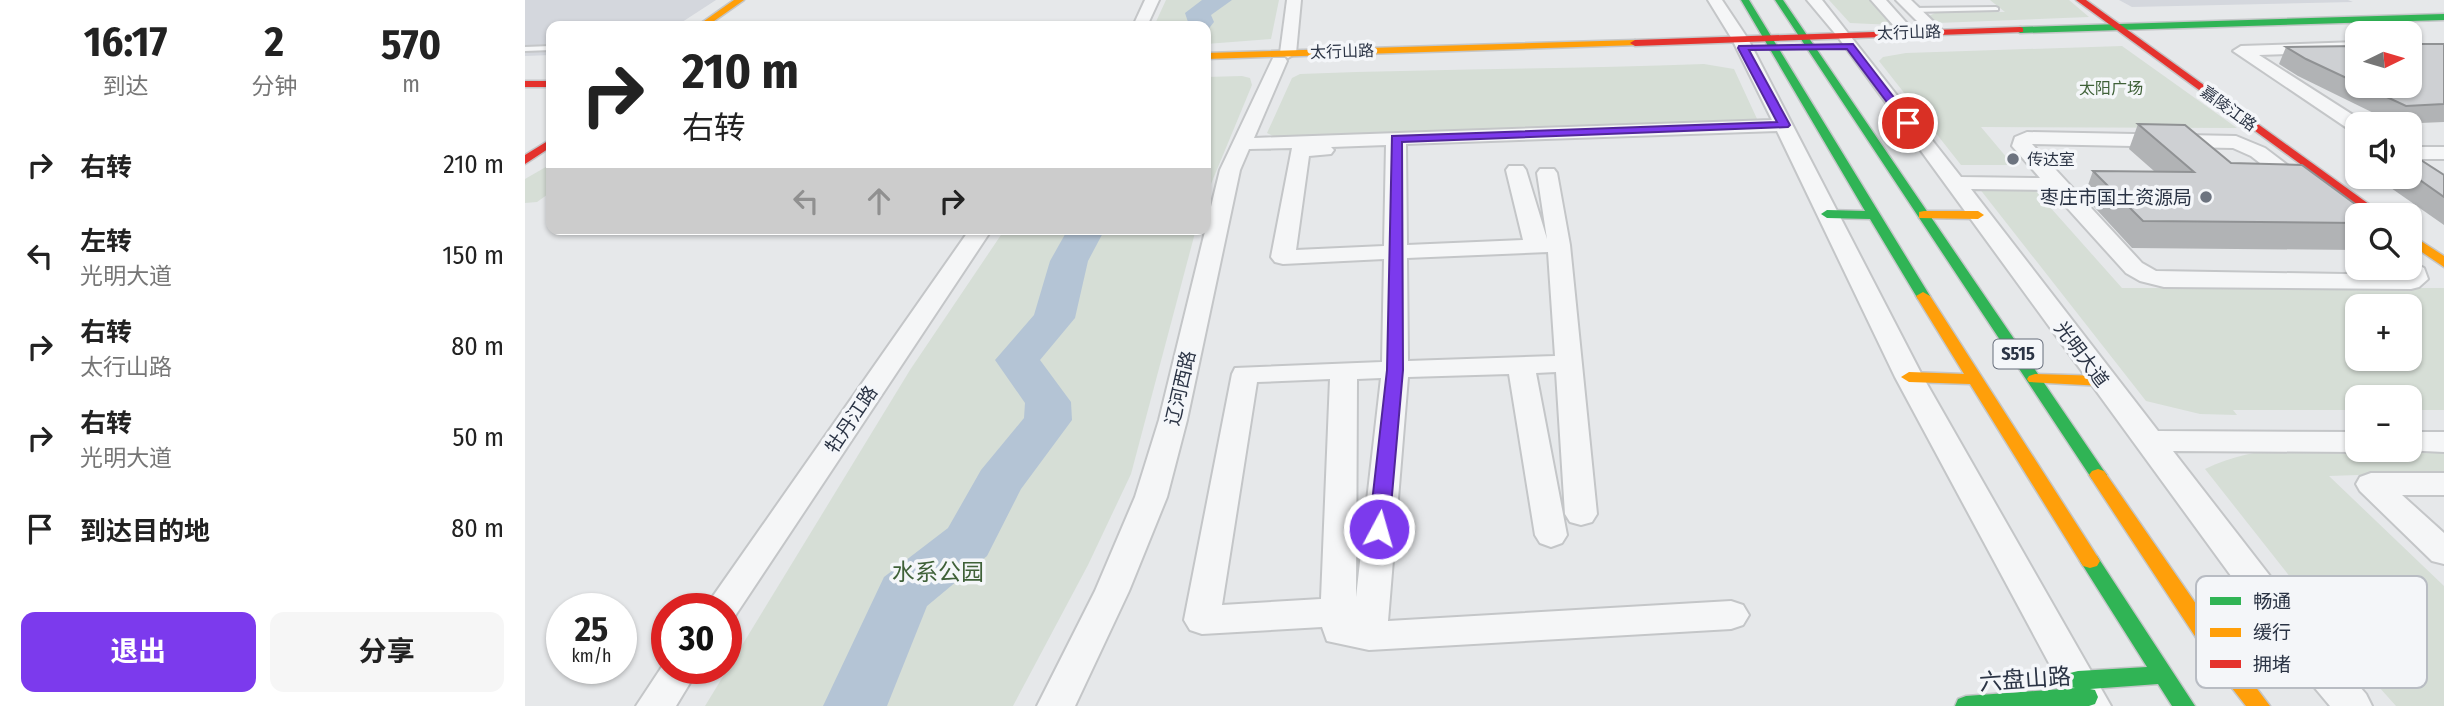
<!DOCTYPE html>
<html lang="zh">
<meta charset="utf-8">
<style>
body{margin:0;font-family:"Fira Sans Condensed","Noto Sans SC",sans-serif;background:#f6f6f6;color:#222;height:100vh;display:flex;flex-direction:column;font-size:26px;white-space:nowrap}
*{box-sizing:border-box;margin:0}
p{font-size:23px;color:#767676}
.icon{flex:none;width:38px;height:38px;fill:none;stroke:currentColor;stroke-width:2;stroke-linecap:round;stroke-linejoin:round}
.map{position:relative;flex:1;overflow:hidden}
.sheet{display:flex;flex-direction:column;background:#fff;width:525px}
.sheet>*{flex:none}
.hud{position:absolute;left:21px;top:21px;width:665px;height:214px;border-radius:14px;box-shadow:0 2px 5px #0004;background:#fff;color:#222;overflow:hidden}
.needle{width:46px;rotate:85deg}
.controls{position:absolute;left:1820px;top:21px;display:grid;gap:14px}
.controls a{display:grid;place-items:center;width:77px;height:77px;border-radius:14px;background:#fff;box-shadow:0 2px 5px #0004;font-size:35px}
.speed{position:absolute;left:21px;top:593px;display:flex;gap:14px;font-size:35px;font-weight:700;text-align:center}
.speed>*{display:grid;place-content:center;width:91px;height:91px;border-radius:50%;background:#fff;box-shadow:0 2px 5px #0004;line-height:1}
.speed small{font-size:18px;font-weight:400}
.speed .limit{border:10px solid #d22;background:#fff;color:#111}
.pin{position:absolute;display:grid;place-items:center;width:60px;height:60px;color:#fff;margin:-30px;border:4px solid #fff;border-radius:50%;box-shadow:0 2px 7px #0007}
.me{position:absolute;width:77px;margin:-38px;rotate:6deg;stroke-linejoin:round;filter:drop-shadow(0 0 5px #0008)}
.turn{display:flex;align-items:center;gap:24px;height:147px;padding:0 21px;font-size:32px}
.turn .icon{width:91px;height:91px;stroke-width:2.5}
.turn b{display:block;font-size:49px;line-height:60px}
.lanes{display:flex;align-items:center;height:66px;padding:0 21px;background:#0003;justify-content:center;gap:35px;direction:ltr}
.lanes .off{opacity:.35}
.eta{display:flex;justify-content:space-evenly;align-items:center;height:119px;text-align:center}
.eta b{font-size:42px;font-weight:700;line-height:49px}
.button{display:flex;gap:14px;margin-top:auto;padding:14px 21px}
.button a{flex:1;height:80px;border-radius:14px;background:#7c3aed;color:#fff;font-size:28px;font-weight:700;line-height:80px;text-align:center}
.button a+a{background:#f6f6f6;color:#222}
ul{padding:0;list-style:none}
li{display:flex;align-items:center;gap:21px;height:91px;padding:0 21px}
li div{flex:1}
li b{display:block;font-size:26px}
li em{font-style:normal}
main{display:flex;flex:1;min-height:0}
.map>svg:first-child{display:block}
.built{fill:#d4d7dd}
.green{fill:#d6ded6;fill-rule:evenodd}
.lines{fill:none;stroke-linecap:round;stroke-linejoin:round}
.river{fill:#b4c4d5;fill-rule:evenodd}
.lane-casing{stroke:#c4c6c8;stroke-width:4}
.street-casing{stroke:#c4c6c8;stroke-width:4}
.fast-casing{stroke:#c4c6c8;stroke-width:3}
.slow-casing{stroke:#c4c6c8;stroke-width:3}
.jam-casing{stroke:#c4c6c8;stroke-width:3}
.lane{fill:#f5f6f7;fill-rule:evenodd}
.street{fill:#f5f6f7;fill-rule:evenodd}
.fast{fill:#30b455;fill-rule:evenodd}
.slow{fill:#ff9f0a;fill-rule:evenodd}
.jam{fill:#e5322d;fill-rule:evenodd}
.wall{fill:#b1b3b5}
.building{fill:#ced0d3;stroke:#909294;stroke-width:2}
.route{fill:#7c3aed;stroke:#51269a;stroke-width:2}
.poi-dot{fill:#6c737f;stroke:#f4f6f9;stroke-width:2.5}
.labels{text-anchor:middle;stroke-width:7;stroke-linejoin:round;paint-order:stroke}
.far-street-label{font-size:16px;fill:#2b3445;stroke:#f4f6f9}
.far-park-label{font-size:16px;fill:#3f6138;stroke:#f4f6f9}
.far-poi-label{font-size:16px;fill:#2b3445;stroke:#f4f6f9;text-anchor:start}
.shield{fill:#f4f6f9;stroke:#676e7b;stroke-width:2}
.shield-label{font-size:18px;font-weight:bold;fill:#2b3445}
.poi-label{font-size:19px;fill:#2b3445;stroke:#f4f6f9;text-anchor:end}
.street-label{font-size:19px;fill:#2b3445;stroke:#f4f6f9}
.near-park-label{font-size:23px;fill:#3f6138;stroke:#f4f6f9}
.near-street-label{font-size:23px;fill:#2b3445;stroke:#f4f6f9}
.key{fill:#f4f6f9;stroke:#b8bcc3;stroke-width:2}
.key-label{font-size:19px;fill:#2b3445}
</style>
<main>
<section class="sheet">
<div class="eta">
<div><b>16:17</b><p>到达</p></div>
<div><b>2</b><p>分钟</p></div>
<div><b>570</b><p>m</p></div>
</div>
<ul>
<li><svg class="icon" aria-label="right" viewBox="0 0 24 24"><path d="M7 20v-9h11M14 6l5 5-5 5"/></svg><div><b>右转</b></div><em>210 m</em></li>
<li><svg class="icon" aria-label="left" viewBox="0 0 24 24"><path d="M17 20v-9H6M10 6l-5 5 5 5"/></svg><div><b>左转</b><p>光明大道</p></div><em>150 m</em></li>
<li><svg class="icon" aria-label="right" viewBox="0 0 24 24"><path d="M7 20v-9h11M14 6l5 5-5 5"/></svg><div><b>右转</b><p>太行山路</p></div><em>80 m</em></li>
<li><svg class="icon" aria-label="right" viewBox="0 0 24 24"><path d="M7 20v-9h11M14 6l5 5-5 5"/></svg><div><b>右转</b><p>光明大道</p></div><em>50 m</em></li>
<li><svg class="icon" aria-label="arrive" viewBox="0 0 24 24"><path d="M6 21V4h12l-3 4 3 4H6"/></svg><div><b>到达目的地</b></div><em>80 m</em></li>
</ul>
<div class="button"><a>退出</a><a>分享</a></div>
</section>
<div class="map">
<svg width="1919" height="706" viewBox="0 0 1919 706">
<rect width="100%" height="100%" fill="#e6e8ea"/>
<g class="built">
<polygon points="0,0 191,0 151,26 26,26 26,55 0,56"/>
<polygon points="1594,0 1823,0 1828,2 1607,7"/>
</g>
<g class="green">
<polygon points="641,0 754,0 746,39 681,44 681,26 629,26"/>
<polygon points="1304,0 1346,0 1368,25 1325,23"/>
<polygon points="1465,0 1544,0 1564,17 1412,23 1404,16 1412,12 1480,12"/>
<polygon points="1597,46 1712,128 1456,127 1488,165 1436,165 1354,61 1358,57 1381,53"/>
<path d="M1179,64L1209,69L1233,121L750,137L742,133L767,78L775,74C909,69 1044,69 1179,64Z"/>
<polygon points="717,76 725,78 727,85 681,196 681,77"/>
<polygon points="26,164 26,192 12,202 0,203 0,179"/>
<path d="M1454,188H1508L1597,288H1919V410H1885V397H1832V410H1708L1712,415L1675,414L1621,401ZM1832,306H1885V359H1832Z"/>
<polygon points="480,229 671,229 606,474 563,565 488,706 180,706 385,370"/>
<path d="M1885,445H1919V472L1804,476L1919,586V706H1871L1836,667L1680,469C1727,446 1781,446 1832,446V450H1885Z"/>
</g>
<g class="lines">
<g class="river">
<polygon points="677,0 707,0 686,15 689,22 681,32 681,26 661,26 663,22 660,13"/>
<polygon points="543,229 580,229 563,261 550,318 515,360 546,402 547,420 496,489 462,556 402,606 362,706 298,706 359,577 423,528 456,470 499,418 500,403 470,360 509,315 525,261"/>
</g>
<g class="lane-casing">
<g id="lane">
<polygon points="1471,7 1473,8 1473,10 1388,12 1385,10 1388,8"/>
<polygon points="26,46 26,50 0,51 0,47"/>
</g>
</g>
<g class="street-casing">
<g id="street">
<polygon points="620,0 634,0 622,26 608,26"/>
<polygon points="762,0 776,0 771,53 763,58 755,53"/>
<path d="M1183,0H1197L1223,39L1398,377L1586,706H1547L1370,377L1252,131L881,144L882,245L998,240L981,170L984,166H998L1001,170L1022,239L1012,173L1015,169H1029L1032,173L1045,245L1072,514L1067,522L1056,525L1045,522L1040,514L1031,372L1011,373L1042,535L1037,543L1026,547L1015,543L1010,535L984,374L883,377L863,621L1206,601L1218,605L1224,615L1218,625L1206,629L844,650L802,641L797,627L677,634L665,630L659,620L707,374L710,368L857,362L859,259L758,264L750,262L746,257L767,148L724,149L715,170L662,420L642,497L604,591L550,706H512L570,591L610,497L634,420L695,170L748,58H760L762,61L729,138L1247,120L1207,39ZM861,145L859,246L771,250L784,156L806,154L809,150L806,147ZM1023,252L1030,356L883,361L882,258ZM856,378L831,597L832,379ZM805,379L796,599L697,605L732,382Z"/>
<polygon points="1282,0 1297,0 1436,177 1515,178 1487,146 1490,137 1502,132 1711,136 1740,148 1832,218 1832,235 1824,233 1726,156 1708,148 1507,144 1617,263 1631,271 1879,275 1873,268 1885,268 1885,261 1899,268 1903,279 1894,287 1886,289 1639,287 1615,281 1601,273 1526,190 1446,189 1633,431 1832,432 1832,450 1839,450 1832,452 1648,451 1800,647 1841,694 1847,706 1805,706 1774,669 1313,37"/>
<polygon points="1346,0 1361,0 1387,29 1390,32 1387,35 1377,35"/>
<polygon points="1371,0 1386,0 1415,28 1418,31 1415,34 1405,34"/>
<polygon points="1832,42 1832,52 1734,55 1839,122 1840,124 1832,124 1832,132 1825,130 1708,51 1716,46"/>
<rect x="1885" y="147" width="34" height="12"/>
<polygon points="445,229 467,229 208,619 201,621 201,609 179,609"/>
<polygon points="1885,432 1919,432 1919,452 1878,450 1885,450"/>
<polygon points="1846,473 1919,473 1919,495 1877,495 1919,533 1919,564 1907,561 1835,491 1831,484 1835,477"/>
<polygon points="142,659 142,668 174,668 151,706 111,706"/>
</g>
</g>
<g class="fast-casing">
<g id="fast">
<polygon points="1216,0 1224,0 1405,296 1403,299 1393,299 1345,219 1302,218 1296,214 1302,210 1340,211"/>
<polygon points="1250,0 1258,0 1579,471 1582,475 1579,479 1567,479"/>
<polygon points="1919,14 1919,20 1495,33 1490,30 1495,27"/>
<polygon points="1565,554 1572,556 1670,706 1647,706 1633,684 1565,689 1570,690 1573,697 1570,704 1564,706 1430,706 1433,699 1441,696 1550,688 1545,687 1542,680 1545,673 1553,671 1622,667 1555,561 1558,556"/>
<polygon points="1787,649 1795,652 1798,658 1795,664 1787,667 1697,668 1689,665 1686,659 1689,653 1697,650"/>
</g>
</g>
<g class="slow-casing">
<g id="slow">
<polygon points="209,0 219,0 182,26 172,26"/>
<polygon points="1110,40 1115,43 1113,45 681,59 681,53"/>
<polygon points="1399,211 1453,211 1459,215 1453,219 1394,218 1394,212"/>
<polygon points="1885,234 1919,256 1919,267 1885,244"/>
<polygon points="1398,292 1405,296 1572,556 1575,561 1572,566 1565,568 1558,566 1445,384 1384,382 1376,377 1384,372 1439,374 1391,296"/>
<polygon points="1510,374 1578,376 1586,381 1578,386 1504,382 1502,379 1504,376"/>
<polygon points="1573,469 1579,471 1705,653 1745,706 1721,706 1689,665 1564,475 1567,471"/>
</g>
</g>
<g class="jam-casing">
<g id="jam">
<polygon points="1551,0 1561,0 1859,215 1845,215"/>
<polygon points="1495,27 1498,28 1498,32 1110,46 1105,43 1110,40"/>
<rect x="0" y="81" width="26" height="6"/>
<polygon points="26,139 26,147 0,164 0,155"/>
</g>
</g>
<use href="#lane" class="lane"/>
<use href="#street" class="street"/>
<use href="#fast" class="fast"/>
<use href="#slow" class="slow"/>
<use href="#jam" class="jam"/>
</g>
<g class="wall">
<polygon points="1919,44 1919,122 1871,124 1773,76 1754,64 1761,47 1832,46 1832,86 1885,86"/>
<polygon points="1613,124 1706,163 1837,209 1859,215 1832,215 1832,250 1607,248 1559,196 1568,171 1629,171 1604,149"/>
<polygon points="1885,153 1919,175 1919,225 1856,181 1859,177 1885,177"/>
</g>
<g class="building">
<polygon points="1885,44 1919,44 1919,104 1881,106 1838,86 1885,86"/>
<polygon points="1832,46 1832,83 1781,59 1761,47"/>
<polygon points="1613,124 1660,125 1706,163 1777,165 1837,209 1846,211 1849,208 1859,215 1832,215 1832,223 1618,221 1568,171 1669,172"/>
<polygon points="1885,153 1919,175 1919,197 1885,173"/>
</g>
<polygon class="route" points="1328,44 1387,121 1387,125 1379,125 1322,49 1224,50 1265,125 1263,127 877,142 878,370 864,529 861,534 847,534 844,529 862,370 867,136 1252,122 1213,48 1214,46"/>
<g class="poi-dot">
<circle cx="1488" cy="159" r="7"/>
<circle cx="1681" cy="197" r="7"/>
</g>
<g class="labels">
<g class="far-street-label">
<text transform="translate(1384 32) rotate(-2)" y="6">太行山路</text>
<text transform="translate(817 51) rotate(-2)" y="6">太行山路</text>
<text transform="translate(1704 108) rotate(36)" y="6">嘉陵江路</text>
</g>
<g class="far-park-label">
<text x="1586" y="94">太阳广场</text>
</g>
<g class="far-poi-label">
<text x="1502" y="165">传达室</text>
</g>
<rect class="shield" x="1468.5" y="339.5" width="49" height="29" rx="5"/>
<g class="shield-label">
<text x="1493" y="360">S515</text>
</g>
<g class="poi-label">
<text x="1667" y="204">枣庄市国土资源局</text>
</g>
<g class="street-label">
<text transform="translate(1557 354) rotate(53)" y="7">光明大道</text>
<text transform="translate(655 388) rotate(-77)" y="7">辽河西路</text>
<text transform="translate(326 419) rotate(-56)" y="7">牡丹江路</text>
</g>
<g class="near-park-label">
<text x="413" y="580">水系公园</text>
</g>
<g class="near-street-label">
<text transform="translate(1500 679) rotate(-4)" y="8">六盘山路</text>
</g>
</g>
<rect x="1671" y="576" width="231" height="112" rx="10" class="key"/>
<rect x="1685" y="597" width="31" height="8" fill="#30b455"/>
<rect x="1685" y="628" width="31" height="9" fill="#ff9f0a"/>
<rect x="1685" y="660" width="31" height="8" fill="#e5322d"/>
<g class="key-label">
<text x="1728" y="608">畅通</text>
<text x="1728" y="639">缓行</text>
<text x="1728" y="671">拥堵</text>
</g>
</svg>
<div class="controls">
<a><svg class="needle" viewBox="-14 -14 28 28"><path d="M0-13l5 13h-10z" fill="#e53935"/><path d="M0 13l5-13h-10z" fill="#767676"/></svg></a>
<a><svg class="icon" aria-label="sound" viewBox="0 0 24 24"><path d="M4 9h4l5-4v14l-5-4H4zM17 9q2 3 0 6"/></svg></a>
<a><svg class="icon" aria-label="search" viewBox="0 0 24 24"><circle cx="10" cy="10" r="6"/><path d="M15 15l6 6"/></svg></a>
<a>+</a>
<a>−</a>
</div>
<div class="speed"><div>25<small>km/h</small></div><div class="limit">30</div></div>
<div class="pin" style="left:1383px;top:123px;background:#d93025"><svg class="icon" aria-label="arrive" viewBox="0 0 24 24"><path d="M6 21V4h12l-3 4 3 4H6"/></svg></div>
<svg class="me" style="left:854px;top:529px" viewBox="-20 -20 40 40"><circle r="17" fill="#7c3aed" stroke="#fff" stroke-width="3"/><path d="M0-11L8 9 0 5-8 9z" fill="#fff"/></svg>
<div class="hud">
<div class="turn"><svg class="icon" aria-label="right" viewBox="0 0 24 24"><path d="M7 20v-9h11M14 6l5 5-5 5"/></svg><div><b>210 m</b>右转</div></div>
<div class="lanes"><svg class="icon off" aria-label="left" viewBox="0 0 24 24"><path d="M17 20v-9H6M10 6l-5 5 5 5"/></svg><svg class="icon off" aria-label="ahead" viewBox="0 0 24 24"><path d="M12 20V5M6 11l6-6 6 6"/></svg><svg class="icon" aria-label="right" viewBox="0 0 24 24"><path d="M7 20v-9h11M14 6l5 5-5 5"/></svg></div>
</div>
</div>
</main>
